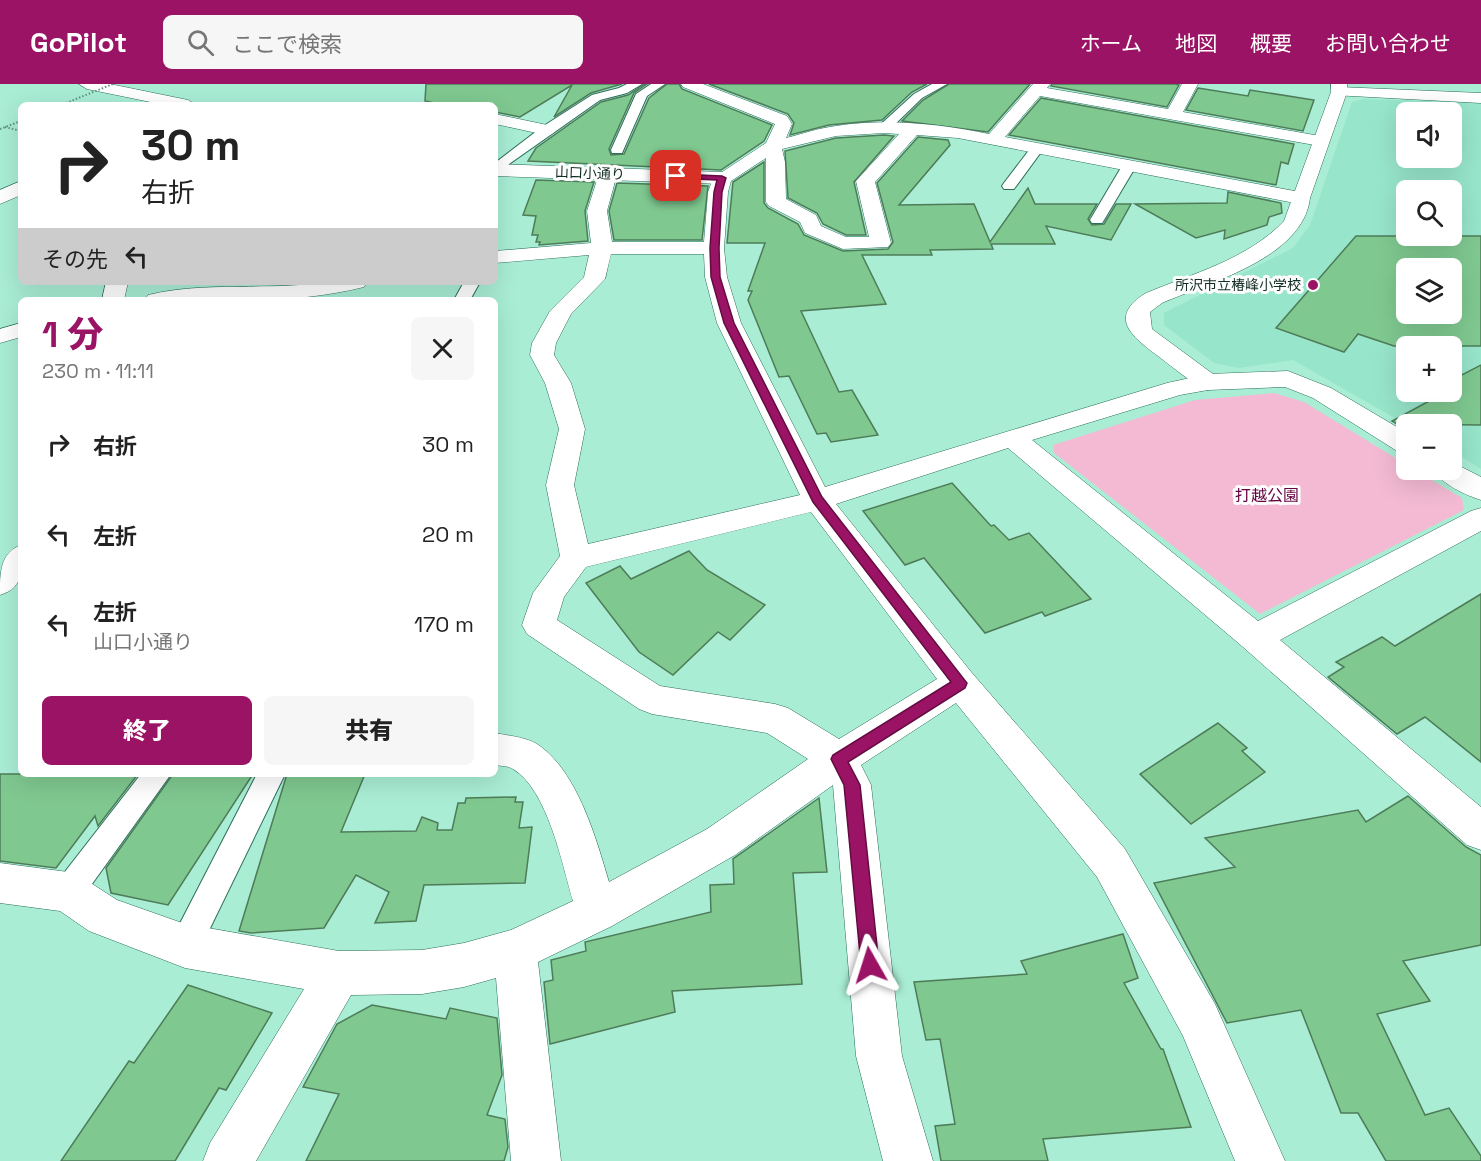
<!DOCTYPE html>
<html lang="ja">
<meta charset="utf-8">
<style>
body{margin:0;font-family:"Space Grotesk","Noto Sans JP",sans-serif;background:#f6f6f6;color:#222;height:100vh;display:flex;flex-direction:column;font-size:22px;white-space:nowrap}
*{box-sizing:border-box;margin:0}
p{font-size:20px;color:#767676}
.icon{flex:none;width:33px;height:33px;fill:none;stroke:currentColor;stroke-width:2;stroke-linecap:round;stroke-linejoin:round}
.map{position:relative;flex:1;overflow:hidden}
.side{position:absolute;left:18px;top:213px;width:480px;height:480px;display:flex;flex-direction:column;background:#fff;border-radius:9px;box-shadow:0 6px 24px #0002}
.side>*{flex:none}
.top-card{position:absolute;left:18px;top:18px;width:480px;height:183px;border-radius:9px;box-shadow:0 6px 24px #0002;background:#fff;color:#222;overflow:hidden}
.controls{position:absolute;left:1396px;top:18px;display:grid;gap:12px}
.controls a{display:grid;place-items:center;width:66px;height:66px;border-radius:9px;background:#fff;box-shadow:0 6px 24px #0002;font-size:30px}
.pin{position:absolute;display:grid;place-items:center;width:51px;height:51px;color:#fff;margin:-26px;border-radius:12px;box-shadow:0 3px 9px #0006}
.me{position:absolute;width:66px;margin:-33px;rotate:354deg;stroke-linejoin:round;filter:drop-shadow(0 0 4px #0008)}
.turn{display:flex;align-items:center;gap:21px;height:126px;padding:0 24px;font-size:27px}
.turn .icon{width:78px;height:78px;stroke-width:2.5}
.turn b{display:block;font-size:42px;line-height:51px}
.then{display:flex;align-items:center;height:57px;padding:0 24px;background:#0003;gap:12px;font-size:22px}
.round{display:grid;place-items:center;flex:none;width:63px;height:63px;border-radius:9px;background:#f6f6f6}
.headline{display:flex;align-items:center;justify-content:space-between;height:102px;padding:0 24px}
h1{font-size:36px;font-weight:800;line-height:45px;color:#9a1365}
.primary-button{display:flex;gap:12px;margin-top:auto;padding:12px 24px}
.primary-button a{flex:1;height:69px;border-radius:9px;background:#9a1365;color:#fff;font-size:24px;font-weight:800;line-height:69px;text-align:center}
.primary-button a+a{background:#f6f6f6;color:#222}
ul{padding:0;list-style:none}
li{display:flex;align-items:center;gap:18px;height:90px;padding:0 24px}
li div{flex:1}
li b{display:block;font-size:22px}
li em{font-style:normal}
header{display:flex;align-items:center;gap:36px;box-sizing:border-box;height:84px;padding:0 30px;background:#9a1365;color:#fff}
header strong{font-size:28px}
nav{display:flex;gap:33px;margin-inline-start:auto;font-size:21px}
.search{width:420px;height:54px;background:#f6f6f6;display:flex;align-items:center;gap:15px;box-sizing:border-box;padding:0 21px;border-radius:9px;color:#767676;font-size:22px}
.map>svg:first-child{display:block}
.built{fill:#97e5ca;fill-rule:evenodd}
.green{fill:#f4bad4}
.building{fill:#7fc890;stroke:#4e7c58;stroke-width:1.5;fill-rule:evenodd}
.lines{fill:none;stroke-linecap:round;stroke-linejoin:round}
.lane-casing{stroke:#2b6e5a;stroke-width:2}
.street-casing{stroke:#2b6e5a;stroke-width:1}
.secondary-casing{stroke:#2b6e5a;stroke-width:1}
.path{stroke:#619281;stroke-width:2;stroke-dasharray:1.5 2;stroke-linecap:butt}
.lane{fill:#fff;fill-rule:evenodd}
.street{fill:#fff;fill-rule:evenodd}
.secondary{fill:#fff;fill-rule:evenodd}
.path-bridge{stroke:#619281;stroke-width:2;stroke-dasharray:1.5 2;stroke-linecap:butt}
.route{fill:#9a1365;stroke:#640c42;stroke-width:1.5}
.poi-dot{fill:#9a1365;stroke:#fdfdfd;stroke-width:2}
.labels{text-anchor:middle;stroke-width:6;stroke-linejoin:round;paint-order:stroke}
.far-street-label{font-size:14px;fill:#122d25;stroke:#fdfdfd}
.far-poi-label{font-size:14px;fill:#122d25;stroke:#fdfdfd;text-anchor:end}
.park-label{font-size:16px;fill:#650240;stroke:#fdfdfd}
</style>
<header>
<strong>GoPilot</strong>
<div class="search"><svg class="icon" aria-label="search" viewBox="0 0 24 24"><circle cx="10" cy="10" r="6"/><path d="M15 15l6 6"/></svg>ここで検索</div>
<nav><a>ホーム</a><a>地図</a><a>概要</a><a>お問い合わせ</a></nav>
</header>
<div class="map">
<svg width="1481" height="1077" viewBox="0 0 1481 1077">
<rect width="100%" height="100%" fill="#a9edd5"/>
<path class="built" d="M1364,15L1481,19V385L1452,367V340L1407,341L1293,276L1239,284L1214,279L1164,241V229L1293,164L1310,141L1352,18ZM1407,28H1452V74H1407ZM1407,106H1452V152H1407ZM1407,184H1452V230H1407ZM1407,262H1452V308H1407Z"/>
<polygon class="green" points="1274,309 1304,318 1407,381 1407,386 1415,386 1462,414 1464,426 1260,530 1054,369 1053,361 1195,316"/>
<g class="building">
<polygon points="426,0 622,0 591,9 554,33 572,1 520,33 495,28 495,21 444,21 425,17"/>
<polygon points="644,0 647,0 634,9 609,65 611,71 624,70 649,14 667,0 679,0 682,5 772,41 764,57 721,86 528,77 536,64 601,18 628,11"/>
<polygon points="709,0 927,0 912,8 882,36 829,41 790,51 794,39 788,30"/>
<polygon points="949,0 1030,0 988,48 902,37 923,16"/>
<polygon points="1052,0 1175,0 1179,1 1167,23 1051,2"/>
<polygon points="1198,4 1248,12 1250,6 1314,16 1303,47 1186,26"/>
<polygon points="1041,14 1294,60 1288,80 1281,78 1276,101 1009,51"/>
<polygon points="884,51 894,52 854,98 866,151 846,151 823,140 817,129 788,114 785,67 836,54"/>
<polygon points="918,53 948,56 950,61 899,121 974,120 990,158 1028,104 1035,120 1097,120 1088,135 1092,141 1104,140 1116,120 1131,120 1111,156 1046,142 1055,160 991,160 993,165 930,166 932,171 862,171 886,220 801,227 839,308 852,306 878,351 831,358 826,349 817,350 789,292 779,293 748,216 752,207 748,207 765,159 727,159 733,98 764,78 764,119 768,124 798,140 804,151 843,167 888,165 893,158 877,99"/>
<polygon points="536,96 594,98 585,127 588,157 539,161 540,158 536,158 538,151 532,151 536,132 523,131"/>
<polygon points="617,99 708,102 702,156 614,156 609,127"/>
<polygon points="1228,108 1281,119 1282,129 1269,133 1267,141 1224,155 1225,146 1196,154 1135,120 1227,119"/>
<path d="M1356,152H1481V262H1394L1358,250L1344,268L1276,244ZM1407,184H1452V230H1407Z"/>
<polygon points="1481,281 1481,341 1397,340 1392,337 1433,315 1423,310 1428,308 1452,308 1452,296"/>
<polygon points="952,399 991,442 994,441 1009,456 1029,449 1091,515 1045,532 1042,528 985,549 924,474 905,481 863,427"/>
<polygon points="689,467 707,486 765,521 730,556 718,548 673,591 639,568 586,499 620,482 631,495"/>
<polygon points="1481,510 1481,678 1425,633 1397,650 1328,593 1344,583 1336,578 1382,553 1395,562"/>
<polygon points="1218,639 1247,664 1242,667 1265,688 1191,740 1140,690"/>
<polygon points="0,690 138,690 98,742 95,732 56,784 0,777"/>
<polygon points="173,690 253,690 168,821 111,809 106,784"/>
<polygon points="287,690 365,690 341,748 416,747 422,733 438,739 437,746 452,746 458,719 465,719 466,714 516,713 515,718 523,718 519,744 532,743 525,799 424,801 416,837 375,839 389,808 356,791 324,844 251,849 239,847"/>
<polygon points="1408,712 1466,763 1481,771 1481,861 1403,877 1430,917 1377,930 1425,1031 1449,1024 1481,1072 1481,1077 1386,1077 1358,1029 1341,1029 1301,926 1227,939 1154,799 1235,783 1205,754 1358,726 1366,738"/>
<polygon points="819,714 827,788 793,789 802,900 672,907 675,928 550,960 544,898 553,896 551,876 586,867 585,858 711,828 710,801 734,800 733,775"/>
<polygon points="1123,850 1138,894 1124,899 1161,965 1163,965 1191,1043 1043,1055 1048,1077 941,1077 935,1042 955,1040 940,955 926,956 914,898 1027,890 1021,877"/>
<polygon points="188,901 272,929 226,1006 219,1004 175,1077 61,1077 129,977 134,979"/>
<polygon points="372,921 446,935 450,924 497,934 502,991 487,1031 505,1035 508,1063 504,1077 306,1077 339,1010 303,1003 337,940"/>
</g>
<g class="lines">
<g class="lane-casing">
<g id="lane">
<polygon points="627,0 642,0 627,9 600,16 495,90 495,79 542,43 592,11 619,4"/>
<polygon points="651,0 665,0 647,12 622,69 612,69 611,66 636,10"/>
<polygon points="932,0 947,0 922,14 888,47 880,47 878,44 880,41 914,10"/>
<polygon points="1038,60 1044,64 1014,105 1004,105 1002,102 1004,99 1033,61"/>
<polygon points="1129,78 1136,82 1104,136 1102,139 1092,139 1090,136 1122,82"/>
<polygon points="464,198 480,198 470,216 454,216"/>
<polygon points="141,690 171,690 79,818 68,823 57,818 53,808 57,798"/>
<polygon points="257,690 285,690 196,873 185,878 174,873 169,862 174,851"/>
</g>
</g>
<g class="street-casing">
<g id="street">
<path d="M681,0H703L787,32L792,40L786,54C802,50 819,44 836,42C886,34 940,40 989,50L1033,0H1050L1047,4L1168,25L1182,0H1198L1183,28L1320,52L1326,53L1329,57L1326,61L1320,62L1040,12L1005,53L1300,108L1307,110L1310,114L1307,118L1300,120L958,54L917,51L875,98L891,159L888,163L843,165L805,149L800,138L769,122L766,118V74L731,97L728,108L724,164L727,193L741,239L825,403L1167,299L1208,290L1288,287L1331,304L1407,349V370L1397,367L1313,314L1285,303L1208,306L1180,311L1032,356L1258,537L1471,427L1481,424V447L1280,556L1481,723V766L1467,761L1243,563L1008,364L836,420L972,589L1125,765L1215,920L1285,1077H1235L1183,952L1097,793L956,619L861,681L871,701L902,972L933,1077H883L856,972L833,701L735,771L612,842L538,878L561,1077H511L496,894L464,903L422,910L351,911L256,1077H203L210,1059L304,905L185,884L89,847L60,827L0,819V779L68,788L83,794L117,816L185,840L339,867L422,866L464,859L511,846L573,817C562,780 548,706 513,685C509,682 501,682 495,681V649C509,652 528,653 540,662C578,690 596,754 609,798L707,745L808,675L767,649L652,630L639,625L527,550L522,541L533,509L560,472L546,401L559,345L545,299L530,271L532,259L550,227L584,193L589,171L495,179V167L591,159L587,127L599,90L601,86H615L617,90L607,127L612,158H704L708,108L713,94L766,59L775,40L683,3ZM884,49L899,50L856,97L869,153H846L821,142L816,131L786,115L785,78L782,65L836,52ZM611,170H704L705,193L717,239L800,411L588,460L574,401L585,345L571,299L554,271L556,259L571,230L605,195ZM811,428L937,595L839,655L788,624L775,620L660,602L557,536L564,513L586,483Z"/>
<polygon points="1339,3 1481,9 1481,19 1333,11 1331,8 1333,5"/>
<polygon points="495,30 552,42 555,46 552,50 546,51 495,40"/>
<polygon points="21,97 21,111 0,120 0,106"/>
<polygon points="106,198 128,198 124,216 102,216"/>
<path d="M327,198H367L364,203C291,221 219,216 145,216L148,211C204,197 269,207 327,198Z"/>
<polygon points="21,239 21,253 0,259 0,245"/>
<path d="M1452,378L1481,393V416C1465,411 1442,400 1433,386H1452Z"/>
<path d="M21,461C21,484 26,503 0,511C0,488 0,469 21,461Z"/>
</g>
</g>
<g class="secondary-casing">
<g id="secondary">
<polygon points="79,0 110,0 188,16 196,21 165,21 87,5"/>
<path d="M1331,0H1347V8L1310,114C1303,174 1210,198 1162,219L1150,228L1152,245L1217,293L1221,298L1217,303L1208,306L1199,303C1185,293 1171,282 1158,272C1132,253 1107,233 1146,209C1192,190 1248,175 1284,137L1331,8Z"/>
<polygon points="495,80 722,88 729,90 731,94 729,98 722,100 495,92"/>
</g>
</g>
<g class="path">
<polyline points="5,43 21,47"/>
<polyline points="0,45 21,37"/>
</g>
<use href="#lane" class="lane"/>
<use href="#street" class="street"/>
<use href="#secondary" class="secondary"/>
<polyline class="path-bridge" points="66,19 113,0"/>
</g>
<polygon class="route" points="676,90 722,92 726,94 722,108 719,164 720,193 734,239 822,413 967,599 965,604 848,678 860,701 879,881 876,888 870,891 863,888 861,881 844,701 831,675 833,671 951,598 813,418 724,239 711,193 710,164 714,108 717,96 673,94 672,92"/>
<circle class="poi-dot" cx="1313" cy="201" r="6"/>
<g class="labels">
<g class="far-street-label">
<text transform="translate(590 89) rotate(2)" y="5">山口小通り</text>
</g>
<g class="far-poi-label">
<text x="1301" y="206">所沢市立椿峰小学校</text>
</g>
<g class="park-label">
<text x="1267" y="417">打越公園</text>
</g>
</g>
</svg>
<div class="controls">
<a><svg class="icon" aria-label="sound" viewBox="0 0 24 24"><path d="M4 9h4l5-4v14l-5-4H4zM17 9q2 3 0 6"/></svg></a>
<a><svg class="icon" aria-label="search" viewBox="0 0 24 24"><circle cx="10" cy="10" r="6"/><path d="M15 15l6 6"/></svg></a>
<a><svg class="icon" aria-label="layers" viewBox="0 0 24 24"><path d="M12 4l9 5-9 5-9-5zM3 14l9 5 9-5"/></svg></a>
<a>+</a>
<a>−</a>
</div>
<div class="pin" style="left:676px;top:92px;background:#d93025"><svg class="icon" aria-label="arrive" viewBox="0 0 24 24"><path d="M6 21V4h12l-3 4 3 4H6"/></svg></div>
<svg class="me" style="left:870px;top:881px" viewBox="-20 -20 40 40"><path d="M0-17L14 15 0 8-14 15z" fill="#9a1365" stroke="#fff" stroke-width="4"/></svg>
<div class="top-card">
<div class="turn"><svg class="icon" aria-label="right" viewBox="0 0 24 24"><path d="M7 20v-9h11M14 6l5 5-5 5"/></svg><div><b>30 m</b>右折</div></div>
<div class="then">その先<svg class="icon" aria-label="left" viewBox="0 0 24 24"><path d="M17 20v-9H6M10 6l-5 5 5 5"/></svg></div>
</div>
<section class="side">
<div class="headline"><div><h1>1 分</h1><p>230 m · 11:11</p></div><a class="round"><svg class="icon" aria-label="close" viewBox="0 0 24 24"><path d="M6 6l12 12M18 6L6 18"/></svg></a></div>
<ul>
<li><svg class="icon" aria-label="right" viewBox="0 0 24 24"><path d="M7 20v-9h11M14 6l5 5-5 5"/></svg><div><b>右折</b></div><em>30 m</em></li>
<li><svg class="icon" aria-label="left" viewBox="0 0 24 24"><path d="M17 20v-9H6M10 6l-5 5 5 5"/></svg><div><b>左折</b></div><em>20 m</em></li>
<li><svg class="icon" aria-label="left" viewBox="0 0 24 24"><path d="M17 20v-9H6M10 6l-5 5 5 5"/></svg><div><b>左折</b><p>山口小通り</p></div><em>170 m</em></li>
</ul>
<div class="primary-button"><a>終了</a><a>共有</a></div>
</section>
</div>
